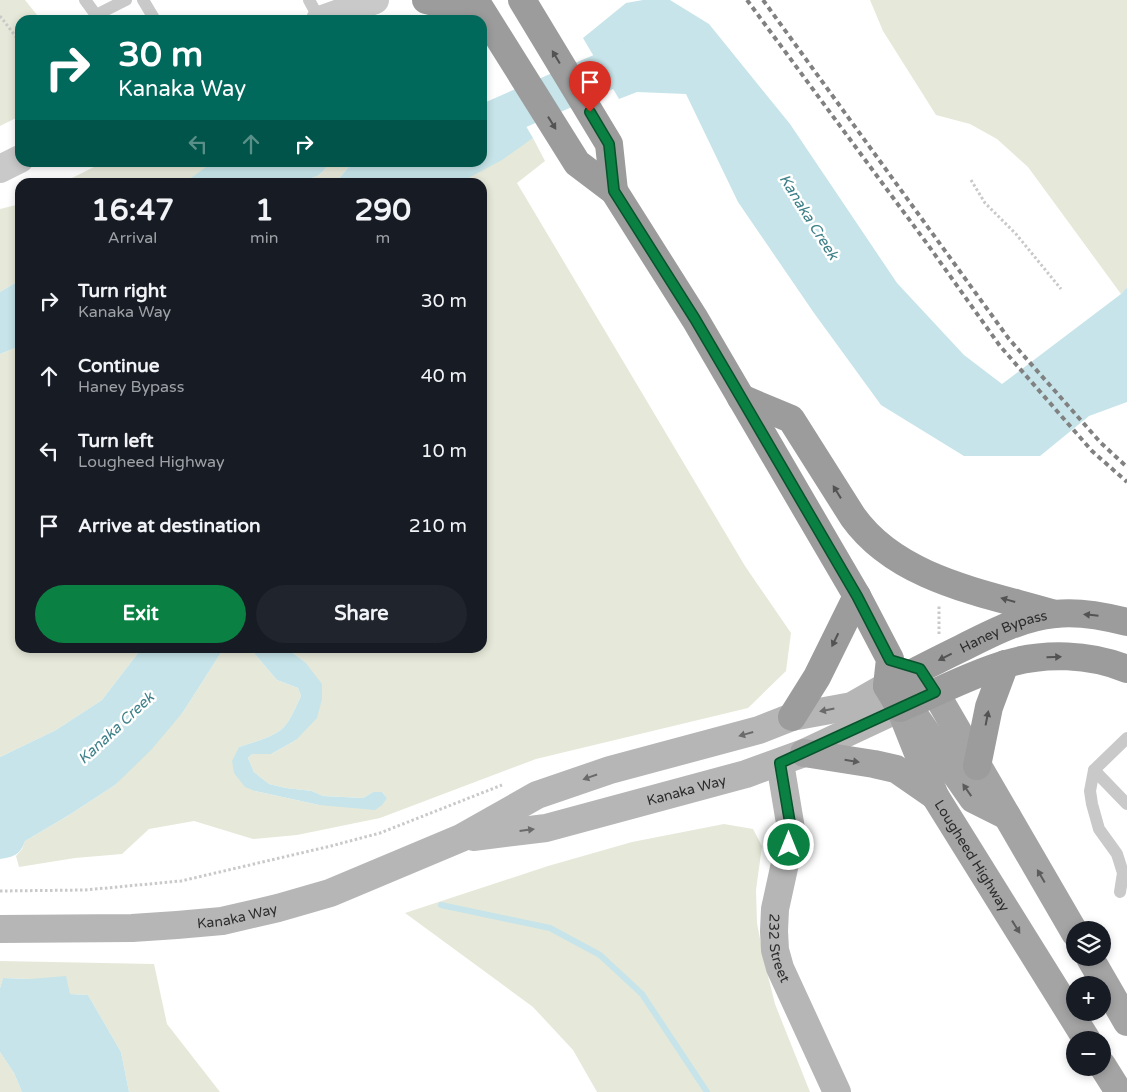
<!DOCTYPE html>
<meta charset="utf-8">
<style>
body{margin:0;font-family:"Varela Round",sans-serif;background:#20242c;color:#f1f3f6;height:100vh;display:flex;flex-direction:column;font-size:19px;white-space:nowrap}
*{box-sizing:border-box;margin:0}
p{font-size:16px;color:#9ea1a6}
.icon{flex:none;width:28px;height:28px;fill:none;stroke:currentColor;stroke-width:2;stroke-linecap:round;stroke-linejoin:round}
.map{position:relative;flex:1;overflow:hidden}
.drawer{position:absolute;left:15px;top:178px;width:472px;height:475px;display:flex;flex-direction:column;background:#171b24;border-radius:15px;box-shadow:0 2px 8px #0003}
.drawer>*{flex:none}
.hud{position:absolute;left:15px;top:15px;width:472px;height:152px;border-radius:15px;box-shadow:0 2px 8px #0003;background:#00695c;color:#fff;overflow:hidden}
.buttons{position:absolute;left:1066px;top:921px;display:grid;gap:10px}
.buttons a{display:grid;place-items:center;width:45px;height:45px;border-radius:50%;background:#171b24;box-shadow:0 2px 8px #0003;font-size:25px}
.pin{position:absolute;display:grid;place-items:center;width:42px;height:42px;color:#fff;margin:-51px -21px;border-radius:50% 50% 50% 0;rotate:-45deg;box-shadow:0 0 5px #0007}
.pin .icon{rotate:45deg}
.me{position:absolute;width:55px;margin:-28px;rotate:0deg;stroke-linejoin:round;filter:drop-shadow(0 0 4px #0008)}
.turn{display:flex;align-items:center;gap:18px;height:105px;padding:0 20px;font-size:22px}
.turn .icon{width:65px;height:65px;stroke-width:2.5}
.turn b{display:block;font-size:35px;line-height:42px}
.lanes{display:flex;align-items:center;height:48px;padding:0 20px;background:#0003;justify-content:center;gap:25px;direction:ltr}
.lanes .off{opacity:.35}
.eta{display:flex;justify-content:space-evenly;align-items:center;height:85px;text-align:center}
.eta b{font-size:30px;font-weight:800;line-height:35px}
.cta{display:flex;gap:10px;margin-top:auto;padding:10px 20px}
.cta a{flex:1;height:58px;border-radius:30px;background:#0b8043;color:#fff;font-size:20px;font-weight:800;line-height:58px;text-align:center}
.cta a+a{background:#20242c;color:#f1f3f6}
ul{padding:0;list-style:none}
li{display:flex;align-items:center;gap:15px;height:75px;padding:0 20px}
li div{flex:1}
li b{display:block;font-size:19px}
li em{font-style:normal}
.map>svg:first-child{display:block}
.green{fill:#e6e9d9}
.water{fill:#c6e4e9}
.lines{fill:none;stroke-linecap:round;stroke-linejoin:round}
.stream{stroke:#c6e4e9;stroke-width:6}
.river{stroke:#c6e4e9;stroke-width:39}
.path{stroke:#c9c9c9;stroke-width:3;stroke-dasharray:2.5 2.5;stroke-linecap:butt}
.service{stroke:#c9c9c9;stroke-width:12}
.tertiary{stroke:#c9c9c9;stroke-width:28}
.secondary{stroke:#b6b6b6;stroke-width:28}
.primary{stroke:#a4a4a4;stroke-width:28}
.trunk{stroke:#9c9c9c;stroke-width:28}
.rail{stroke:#818181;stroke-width:4;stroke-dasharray:5 4;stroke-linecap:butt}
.oneway{fill:#535353}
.oneway2{fill:#6a6a6a}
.oneway3{fill:#5c5c5c}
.route-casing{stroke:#07532c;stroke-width:12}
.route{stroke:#0b8043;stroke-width:9}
.labels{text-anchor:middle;stroke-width:5;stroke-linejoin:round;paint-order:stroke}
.street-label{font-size:14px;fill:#2c2c2c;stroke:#fff}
.water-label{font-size:15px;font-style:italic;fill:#3e8089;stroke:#fff}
</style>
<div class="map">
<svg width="1127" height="1092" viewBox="0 0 1127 1092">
<rect width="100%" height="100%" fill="#fff"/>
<g class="green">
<polygon points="0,0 25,0 41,20 20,20 20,116 0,126"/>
<polygon points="870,0 1127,0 1127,287 1121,294 1028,167 997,139 970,124 936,115 883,31"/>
<path d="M533,138L545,161L517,183L745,566L791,633L786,671L748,708L536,759L380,818L297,835L253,839L194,821L149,829L122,854L75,858L19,867L16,856L22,849L25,841L69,815L115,785L183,712L224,648H247L254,653L277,680L298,688L301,696C296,706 291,720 283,728C272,738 253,742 239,747L255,791L319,805L387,798L382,792H373L363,798L323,796L312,791L286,788L269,784L254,772L248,758L252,754H271L296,740L305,662L286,648H482V182H459Z"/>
<polygon points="102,163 213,163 185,182 64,182"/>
<path d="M328,163H352L336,182H296C311,178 322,178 328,163Z"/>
<polygon points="20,204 20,280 0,292 0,209"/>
<polygon points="20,346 20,648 142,648 102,700 56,730 0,757 0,354"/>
<polygon points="724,824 753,829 762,846 756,890 757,923 764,960 775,1004 810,1092 597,1092 573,1050 533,1007 405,913 548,866 632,842"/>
<polygon points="0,961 154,964 167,1024 220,1092 129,1092 121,1052 88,995 70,994 30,979 3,978 0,988"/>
<polygon points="0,1052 14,1073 22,1092 0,1092"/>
</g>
<g class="water">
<polygon points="643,0 670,0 709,24 790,124 897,283 964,355 1002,384 1121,294 1127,287 1127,402 1089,416 1040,456 964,456 881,405 814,313 738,202 686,94 637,92 619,99 583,38 626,3"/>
<polygon points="507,94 533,138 502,160 461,182 336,182 352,163 482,162 483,103 487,104"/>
<path d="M213,162H328V163C322,178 311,178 296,182H185Z"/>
<polygon points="20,280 20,346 0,354 0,292"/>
<path d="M142,648H224L183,712L151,750L115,785L69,815L25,841C20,855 14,857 0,859V757L56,730L102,700Z"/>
<path d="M247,648H286L305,662L322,684V699L317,718L296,740L271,754H252L248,758L254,772L269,784L286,788L312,791L323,796L363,798L373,792H382L387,798L382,805L375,810L319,805L255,791L245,787L234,773L232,761L239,747C253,742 272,738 283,728C291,720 296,706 301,696L298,688L277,680L254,653Z"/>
<polygon points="66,976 70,994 88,995 121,1052 129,1092 22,1092 14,1073 0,1052 0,988 3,978 30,979"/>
</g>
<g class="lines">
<polyline class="stream" points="441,905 550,928 600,955 642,994 707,1092"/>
<polyline class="river" points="482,125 640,56 652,57"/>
<g class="path">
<polyline points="0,16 20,42"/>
<polyline points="971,180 985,203 1016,234 1061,289"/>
<polyline points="939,634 939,605"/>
<polyline points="0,891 85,890 181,881 331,846 380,833 502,785"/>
</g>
<g class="service">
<polyline points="85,0 96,15 126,0"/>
<polyline points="143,0 155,20"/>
<polyline points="309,0 320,20"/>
<polyline points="1094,770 1127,804"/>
<polyline points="1120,892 1123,873 1117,854 1099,829 1092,804 1090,791 1094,770 1127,738"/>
</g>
<g class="tertiary">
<polyline points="320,20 375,0"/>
<polyline points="0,169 20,159"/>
</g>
<g class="secondary">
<path id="s1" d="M780,763L791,829L789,845L775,909L774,931L775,950L780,968L837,1092"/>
<path id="s2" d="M473,837L546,828L746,774L804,753L900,708"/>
<path id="s3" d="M0,929L132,928L177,925L222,921L278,908L330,893L461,838L537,795L610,770L759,730L792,717L852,706L887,686"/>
</g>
<g class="primary">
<polyline points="935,692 1075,933"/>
<path id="s4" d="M900,708L935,796L1087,1040"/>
<polyline points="915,716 973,799 1007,816"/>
<polyline points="804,753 874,764 896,769 935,796"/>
<polyline points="1090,958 1127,1022"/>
<polyline points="1102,1065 1119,1092"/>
</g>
<g class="trunk">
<polyline points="426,0 484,15"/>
<path d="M475,0L577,163L614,191L695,319L857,596L890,659L887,686L900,708C934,694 971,674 1006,664C1045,652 1090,654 1127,669"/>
<polyline points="522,0 609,144 614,191"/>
<path d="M741,398L791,419L853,517C898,580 985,593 1055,614"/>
<path id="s5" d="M887,686C912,673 937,660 962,648C992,633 1022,617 1055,614C1079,611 1104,616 1127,622"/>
<polyline points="792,717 817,677 857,596"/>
<polyline points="977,766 989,707 1005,664"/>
</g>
<g class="rail">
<polyline points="747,0 928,245 1000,346 1092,451 1127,482"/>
<polyline points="763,0 1009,339 1101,443 1127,467"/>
</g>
</g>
<defs><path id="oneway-solid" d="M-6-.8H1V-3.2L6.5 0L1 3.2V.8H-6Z" transform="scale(1.25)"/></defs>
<g class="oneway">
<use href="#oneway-solid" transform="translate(556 57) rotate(-121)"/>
<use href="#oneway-solid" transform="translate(552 123) rotate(58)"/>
<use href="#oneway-solid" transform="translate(837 492) rotate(-122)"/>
<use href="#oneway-solid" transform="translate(1008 600) rotate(-164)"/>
<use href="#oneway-solid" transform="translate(1091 615) rotate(-174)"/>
<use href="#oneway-solid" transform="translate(835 640) rotate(116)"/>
<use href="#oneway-solid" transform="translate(945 657) rotate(153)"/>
<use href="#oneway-solid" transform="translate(1054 657) rotate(-1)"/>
<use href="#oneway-solid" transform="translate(987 718) rotate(-79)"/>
</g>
<g class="oneway2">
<use href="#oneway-solid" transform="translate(827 710) rotate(169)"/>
<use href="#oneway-solid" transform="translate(746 734) rotate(164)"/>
<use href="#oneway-solid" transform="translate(590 777) rotate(161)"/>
<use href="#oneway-solid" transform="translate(527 830) rotate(-7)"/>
</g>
<g class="oneway3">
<use href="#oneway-solid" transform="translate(852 761) rotate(9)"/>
<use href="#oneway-solid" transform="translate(967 790) rotate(-125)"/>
<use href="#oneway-solid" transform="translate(1041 876) rotate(-120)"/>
<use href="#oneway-solid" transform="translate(1016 927) rotate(58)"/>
</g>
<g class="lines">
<g class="route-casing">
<polyline id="route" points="590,112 609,144 614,191 695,319 732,382 857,596 890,660 920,669 935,692 780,763 791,829 789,845"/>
</g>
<use href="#route" class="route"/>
</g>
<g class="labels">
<g class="street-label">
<text dy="5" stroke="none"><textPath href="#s5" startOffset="129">Haney Bypass</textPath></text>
<text dy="5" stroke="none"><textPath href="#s2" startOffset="219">Kanaka Way</textPath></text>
<text dy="5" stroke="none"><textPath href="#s4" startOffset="165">Lougheed Highway</textPath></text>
<text dy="5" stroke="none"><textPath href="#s3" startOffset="238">Kanaka Way</textPath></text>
<text dy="5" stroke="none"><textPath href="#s1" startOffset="188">232 Street</textPath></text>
</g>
<g class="water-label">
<text transform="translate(809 217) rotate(58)" y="5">Kanaka Creek</text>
<text transform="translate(116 728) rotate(-43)" y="5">Kanaka Creek</text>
</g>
</g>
</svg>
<div class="buttons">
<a><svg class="icon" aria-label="layers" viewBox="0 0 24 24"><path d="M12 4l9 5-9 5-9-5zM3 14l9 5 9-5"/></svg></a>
<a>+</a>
<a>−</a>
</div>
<div class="pin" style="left:590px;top:112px;background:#d93025"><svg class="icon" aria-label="arrive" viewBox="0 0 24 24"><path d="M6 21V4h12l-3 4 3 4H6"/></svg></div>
<svg class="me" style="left:789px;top:845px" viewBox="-20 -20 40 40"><circle r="17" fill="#0b8043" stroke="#fff" stroke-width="3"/><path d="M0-11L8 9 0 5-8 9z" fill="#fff"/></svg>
<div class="hud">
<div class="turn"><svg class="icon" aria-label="right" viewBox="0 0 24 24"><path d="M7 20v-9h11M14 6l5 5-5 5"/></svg><div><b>30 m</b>Kanaka Way</div></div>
<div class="lanes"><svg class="icon off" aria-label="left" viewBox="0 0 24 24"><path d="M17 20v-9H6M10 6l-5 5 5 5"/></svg><svg class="icon off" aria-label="ahead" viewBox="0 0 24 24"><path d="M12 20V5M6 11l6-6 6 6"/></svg><svg class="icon" aria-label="right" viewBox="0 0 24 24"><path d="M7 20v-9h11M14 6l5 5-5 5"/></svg></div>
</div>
<section class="drawer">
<div class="eta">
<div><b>16:47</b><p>Arrival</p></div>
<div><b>1</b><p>min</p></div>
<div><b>290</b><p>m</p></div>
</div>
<ul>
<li><svg class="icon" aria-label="right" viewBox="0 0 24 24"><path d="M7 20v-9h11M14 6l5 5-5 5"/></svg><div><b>Turn right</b><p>Kanaka Way</p></div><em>30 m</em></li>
<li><svg class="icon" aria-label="ahead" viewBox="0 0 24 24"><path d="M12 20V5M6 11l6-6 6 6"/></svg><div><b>Continue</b><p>Haney Bypass</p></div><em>40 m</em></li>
<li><svg class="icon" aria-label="left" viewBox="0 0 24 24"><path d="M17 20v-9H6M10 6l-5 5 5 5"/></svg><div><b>Turn left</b><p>Lougheed Highway</p></div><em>10 m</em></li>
<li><svg class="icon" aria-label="arrive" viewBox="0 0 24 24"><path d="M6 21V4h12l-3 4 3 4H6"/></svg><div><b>Arrive at destination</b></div><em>210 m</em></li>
</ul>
<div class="cta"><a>Exit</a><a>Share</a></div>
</section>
</div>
